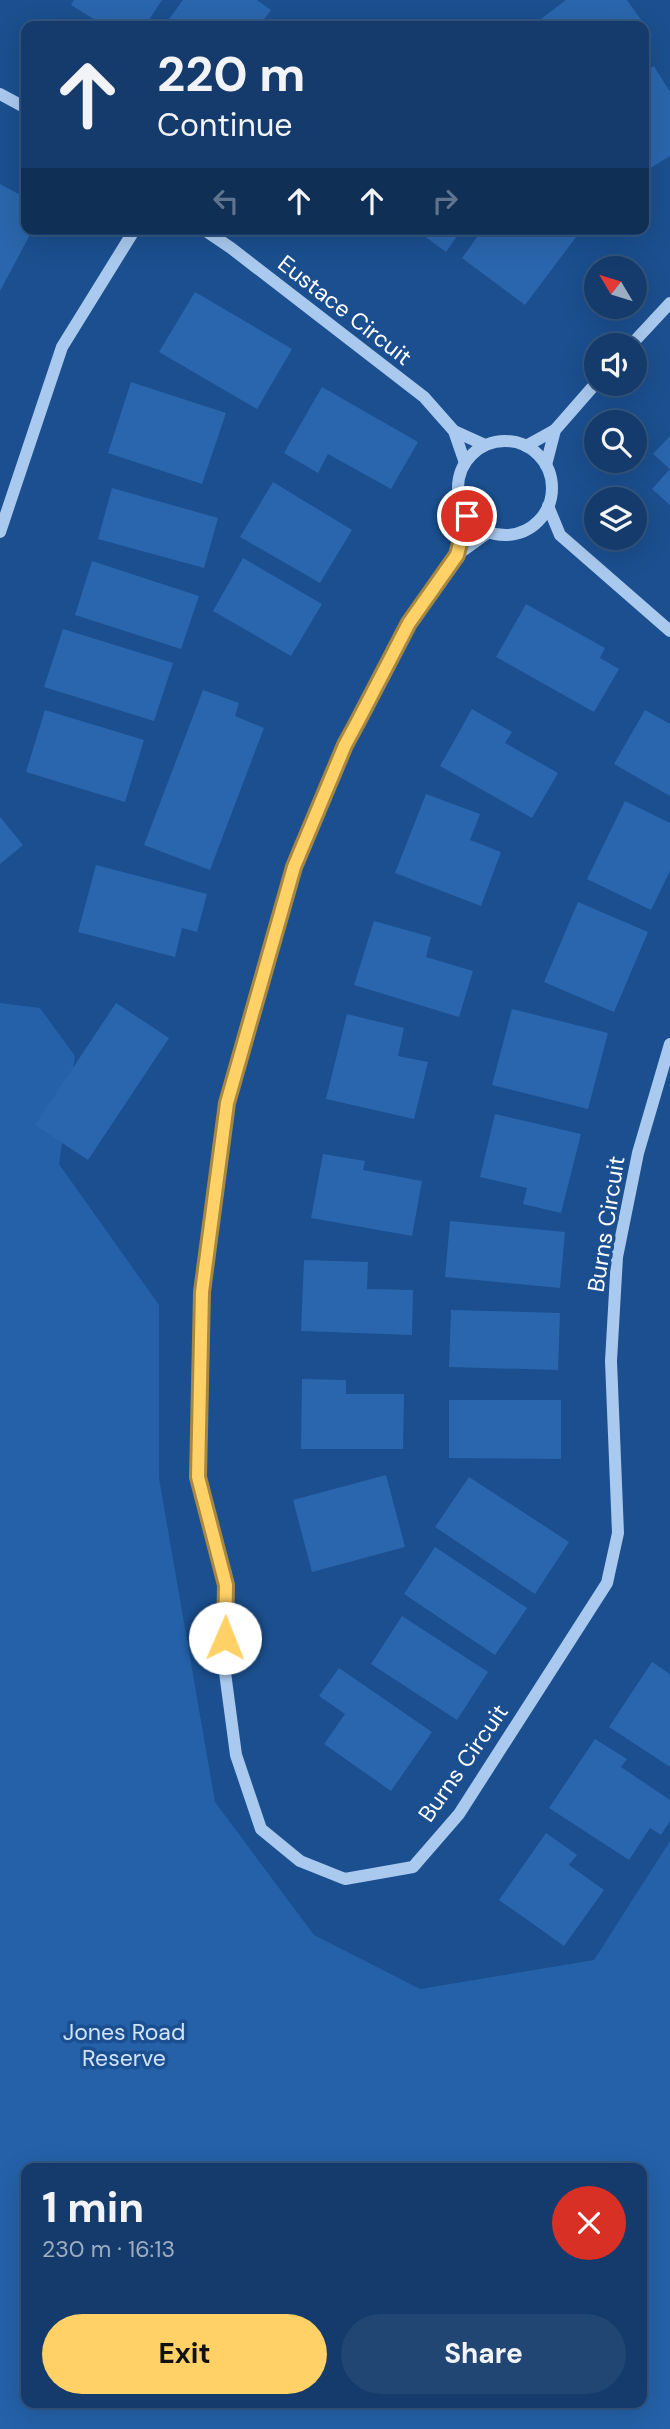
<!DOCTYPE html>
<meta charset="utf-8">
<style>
body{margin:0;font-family:"DM Sans",sans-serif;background:#214673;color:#f1f3f6;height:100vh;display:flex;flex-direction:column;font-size:26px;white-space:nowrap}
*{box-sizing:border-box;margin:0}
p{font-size:23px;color:#9dadc1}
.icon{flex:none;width:38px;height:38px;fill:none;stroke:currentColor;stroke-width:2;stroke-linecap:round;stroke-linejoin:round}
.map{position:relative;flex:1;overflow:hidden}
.details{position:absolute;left:21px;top:2163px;width:626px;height:245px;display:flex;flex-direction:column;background:#143b6b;border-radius:14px;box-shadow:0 7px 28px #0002,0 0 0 2px #33557e}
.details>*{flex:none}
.hud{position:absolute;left:21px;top:21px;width:628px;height:214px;border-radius:14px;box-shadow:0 7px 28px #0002,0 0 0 2px #33557e;background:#143b6b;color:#f1f3f6;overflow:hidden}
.needle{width:46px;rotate:308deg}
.controls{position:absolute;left:584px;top:256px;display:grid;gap:14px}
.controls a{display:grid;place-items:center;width:63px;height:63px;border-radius:50%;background:#143b6b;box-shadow:0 7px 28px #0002,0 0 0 2px #33557e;font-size:35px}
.pin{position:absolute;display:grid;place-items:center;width:60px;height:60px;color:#fff;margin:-30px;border:4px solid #fff;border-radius:50%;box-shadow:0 2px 7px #0007}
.me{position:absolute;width:77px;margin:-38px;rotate:1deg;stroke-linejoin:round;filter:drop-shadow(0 0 5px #0008)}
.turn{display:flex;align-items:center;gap:24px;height:147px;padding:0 21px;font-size:32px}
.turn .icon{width:91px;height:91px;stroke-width:2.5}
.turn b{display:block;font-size:49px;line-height:60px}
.lanes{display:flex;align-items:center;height:66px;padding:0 21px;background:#0003;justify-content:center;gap:35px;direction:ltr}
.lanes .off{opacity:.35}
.round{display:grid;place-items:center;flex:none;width:74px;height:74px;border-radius:37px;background:#214673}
.head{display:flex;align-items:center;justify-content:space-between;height:119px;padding:0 21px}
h1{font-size:42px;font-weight:700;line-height:52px}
.cta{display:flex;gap:14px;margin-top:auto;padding:14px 21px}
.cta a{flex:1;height:80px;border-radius:42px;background:#ffd166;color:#111;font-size:28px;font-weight:700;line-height:80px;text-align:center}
.cta a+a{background:#214673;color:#f1f3f6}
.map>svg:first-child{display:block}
.green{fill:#2461a8;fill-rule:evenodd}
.building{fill:#2a66ad}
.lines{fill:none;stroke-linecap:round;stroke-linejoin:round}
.minor{stroke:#a9c9ee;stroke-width:12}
.route-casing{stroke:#a68842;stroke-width:18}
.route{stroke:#ffd166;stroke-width:12}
.labels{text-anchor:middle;stroke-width:7;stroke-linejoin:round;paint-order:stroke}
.street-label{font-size:23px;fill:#fff;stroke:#1b4f8f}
.park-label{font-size:23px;fill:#cfe3fa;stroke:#1b4f8f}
</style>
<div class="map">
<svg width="670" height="2429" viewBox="0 0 670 2429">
<rect width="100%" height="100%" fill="#1b4f8f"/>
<path class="green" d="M0,1003L40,1008L75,1056L59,1164L159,1305V1478L215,1802L314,1935L420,1989L594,1960L670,1841V2429H0ZM26,2168H642V2403H26Z"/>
<g class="building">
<polygon points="74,0 162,0 145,26 105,26 71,5"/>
<polygon points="183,0 257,0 271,10 259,26 164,26"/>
<polygon points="566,0 627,0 652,35 644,41 644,26 534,26 533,25"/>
<polygon points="654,66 670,92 670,156 644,172 644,72"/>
<polygon points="0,184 26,198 26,229 33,229 0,291"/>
<polygon points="415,229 462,229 446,252"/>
<polygon points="483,229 582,229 525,305 462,258"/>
<polygon points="195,292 292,349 257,409 159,352"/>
<polygon points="131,382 226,413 202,484 108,453"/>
<polygon points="322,387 418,442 391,489 328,454 318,473 284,453"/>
<polygon points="670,436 670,505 652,489 670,469 653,454"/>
<polygon points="273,482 352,530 320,583 240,537"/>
<polygon points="112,488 218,518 204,568 98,539"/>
<polygon points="243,558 322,604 291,656 213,611"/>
<polygon points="92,561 199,596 181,649 75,615"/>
<polygon points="526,604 605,648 600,658 619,669 594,712 496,657"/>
<polygon points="63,629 173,663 154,721 44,687"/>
<polygon points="203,690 239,703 235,716 264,728 210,870 144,845"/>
<polygon points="472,709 512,732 505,743 558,773 532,818 440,766"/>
<polygon points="45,710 144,740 125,802 26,772"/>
<polygon points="645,710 670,724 670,796 614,764"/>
<polygon points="426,794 480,814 470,840 501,852 481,906 395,873"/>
<polygon points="625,801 670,823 670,871 651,910 587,879"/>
<polygon points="0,817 23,845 0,864"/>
<polygon points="96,865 207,894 197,932 182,928 175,957 78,932"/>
<polygon points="578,902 648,932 614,1012 544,982"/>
<polygon points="374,921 431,937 426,957 473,971 459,1017 354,985"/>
<polygon points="116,1003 169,1038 88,1160 35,1125"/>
<polygon points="512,1009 608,1033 588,1109 492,1085"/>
<polygon points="347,1014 404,1028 398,1056 428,1062 414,1119 326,1099"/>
<polygon points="495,1114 581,1134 561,1213 523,1204 527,1188 480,1177"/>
<polygon points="323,1154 365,1161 363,1170 422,1181 412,1236 311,1218"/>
<polygon points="450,1221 565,1232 560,1288 445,1277"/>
<polygon points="304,1260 368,1262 367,1289 413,1290 412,1335 301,1331"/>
<polygon points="451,1310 560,1313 558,1370 449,1367"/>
<polygon points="302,1379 346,1380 346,1394 404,1394 403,1449 301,1449"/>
<polygon points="449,1400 561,1400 561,1459 449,1458"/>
<polygon points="386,1475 405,1547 312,1572 293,1500"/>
<polygon points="469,1477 569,1542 535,1594 435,1527"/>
<polygon points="435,1547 527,1608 495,1655 404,1594"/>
<polygon points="402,1616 488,1672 457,1720 371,1664"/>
<polygon points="652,1662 670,1674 670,1767 609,1727"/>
<polygon points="339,1668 432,1732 391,1791 324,1744 345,1714 319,1696"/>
<polygon points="595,1739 627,1759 621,1767 670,1800 670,1821 661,1835 650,1828 629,1860 549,1808"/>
<polygon points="546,1833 577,1855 569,1865 604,1890 564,1946 499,1900"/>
</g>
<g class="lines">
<g class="minor">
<polyline points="0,94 26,108"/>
<polyline points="203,229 231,248 424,397 454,431 465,463"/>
<polyline points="631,345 670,303"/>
<polyline points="454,431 485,445"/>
<circle cx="505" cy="488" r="47"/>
<polyline points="526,446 555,430"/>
<polyline points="546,465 555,430 597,382"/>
<polyline points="548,506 560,535 670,631"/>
<polyline points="0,532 62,347 135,229"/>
<polyline points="489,532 457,555 409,623 345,745 294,867 227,1103 202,1291 198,1477 226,1585 224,1665 236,1755 261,1829 300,1861 345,1879 413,1867 459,1814 607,1583 618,1533 611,1361 617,1257 638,1153 670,1044"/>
<polyline points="457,555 467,516"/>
</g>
</g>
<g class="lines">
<g class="route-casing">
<polyline id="route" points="225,1638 226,1585 198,1477 202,1292 227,1103 294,867 345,745 358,721 409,623 457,555 467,516"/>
</g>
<use href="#route" class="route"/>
</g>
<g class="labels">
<g class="street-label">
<text transform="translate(345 310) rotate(38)" y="8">Eustace Circuit</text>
<text transform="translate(606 1224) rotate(-81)" y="8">Burns Circuit</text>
<text transform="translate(463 1763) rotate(-55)" y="8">Burns Circuit</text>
</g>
<g class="park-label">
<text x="124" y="2040">Jones Road<tspan x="124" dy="26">Reserve</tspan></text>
</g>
</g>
</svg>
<div class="controls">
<a><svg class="needle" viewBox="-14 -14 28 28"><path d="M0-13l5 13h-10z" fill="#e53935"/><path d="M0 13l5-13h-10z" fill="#9dadc1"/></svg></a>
<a><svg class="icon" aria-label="sound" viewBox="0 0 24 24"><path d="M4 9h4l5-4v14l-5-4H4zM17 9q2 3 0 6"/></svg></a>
<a><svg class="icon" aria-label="search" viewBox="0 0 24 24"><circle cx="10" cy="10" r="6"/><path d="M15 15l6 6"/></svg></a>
<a><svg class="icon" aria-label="layers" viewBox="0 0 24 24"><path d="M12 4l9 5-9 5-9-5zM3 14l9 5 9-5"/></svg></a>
</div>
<div class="pin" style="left:467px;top:516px;background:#d93025"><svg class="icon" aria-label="arrive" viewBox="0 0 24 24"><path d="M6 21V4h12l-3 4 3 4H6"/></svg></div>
<svg class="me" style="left:225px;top:1638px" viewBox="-20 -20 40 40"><circle r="19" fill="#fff"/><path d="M0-13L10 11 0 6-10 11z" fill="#ffd166"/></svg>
<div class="hud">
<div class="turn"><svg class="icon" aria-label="ahead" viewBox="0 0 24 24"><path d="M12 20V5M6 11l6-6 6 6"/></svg><div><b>220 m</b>Continue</div></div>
<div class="lanes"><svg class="icon off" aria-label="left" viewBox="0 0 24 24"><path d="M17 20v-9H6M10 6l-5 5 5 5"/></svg><svg class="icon" aria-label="ahead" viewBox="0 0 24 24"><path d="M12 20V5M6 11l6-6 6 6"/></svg><svg class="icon" aria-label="ahead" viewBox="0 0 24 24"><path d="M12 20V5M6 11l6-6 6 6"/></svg><svg class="icon off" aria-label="right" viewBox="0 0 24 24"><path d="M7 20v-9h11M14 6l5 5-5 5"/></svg></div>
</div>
<section class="details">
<div class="head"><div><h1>1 min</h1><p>230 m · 16:13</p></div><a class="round" style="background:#d93025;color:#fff"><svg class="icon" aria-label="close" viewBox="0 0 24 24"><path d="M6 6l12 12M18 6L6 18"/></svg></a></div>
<div class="cta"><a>Exit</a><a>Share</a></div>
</section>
</div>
